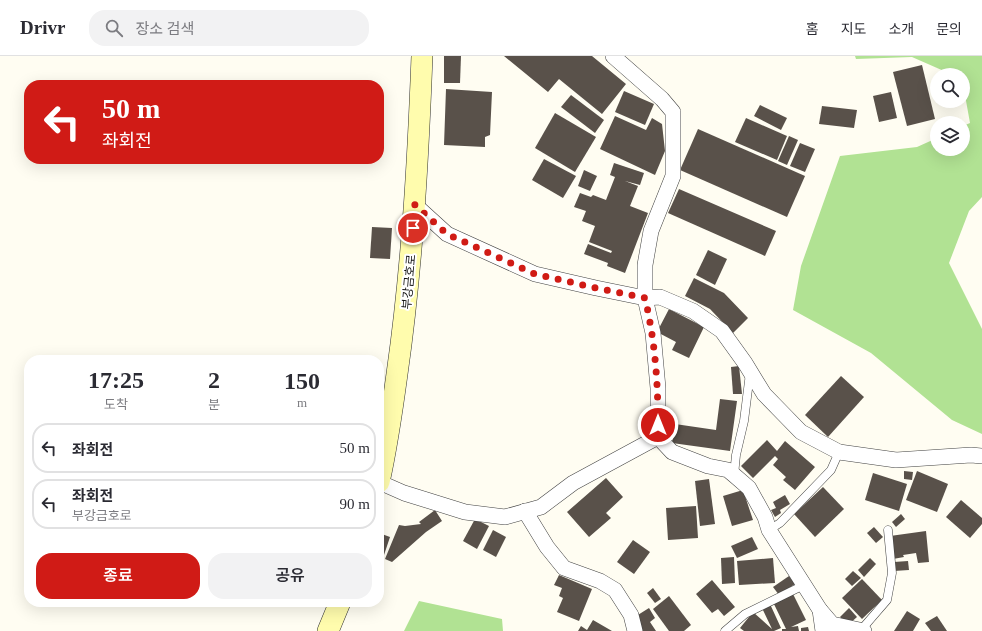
<!DOCTYPE html>
<html lang="ko">
<meta charset="utf-8">
<style>
body{margin:0;font-family:"Times New Roman","Noto Sans KR",serif;background:#f2f2f3;color:#2b2b33;height:100vh;display:flex;flex-direction:column;font-size:15px;white-space:nowrap}
*{box-sizing:border-box;margin:0}
p{font-size:13px;color:#7c7c81}
.icon{flex:none;width:22px;height:22px;fill:none;stroke:currentColor;stroke-width:2;stroke-linecap:round;stroke-linejoin:round}
.map{position:relative;flex:1;overflow:hidden}
.details{position:absolute;left:24px;top:299px;width:360px;height:252px;display:flex;flex-direction:column;background:#fff;border-radius:16px;box-shadow:0 4px 16px #0002}
.details>*{flex:none}
.guide{position:absolute;left:24px;top:24px;width:360px;height:84px;border-radius:16px;box-shadow:0 4px 16px #0002;background:#d01b16;color:#fff;overflow:hidden}
.fabs{position:absolute;left:930px;top:12px;display:grid;gap:8px}
.fabs a{display:grid;place-items:center;width:40px;height:40px;border-radius:50%;background:#fff;box-shadow:0 4px 16px #0002;font-size:20px}
.pin{position:absolute;display:grid;place-items:center;width:34px;height:34px;color:#fff;margin:-17px;border:2px solid #fff;border-radius:50%;box-shadow:0 1px 4px #0007}
.me{position:absolute;width:44px;margin:-22px;rotate:0deg;stroke-linejoin:round;filter:drop-shadow(0 0 3px #0008)}
.turn{display:flex;align-items:center;gap:14px;height:84px;padding:0 12px;font-size:18px}
.turn .icon{width:52px;height:52px;stroke-width:2.5}
.turn b{display:block;font-size:28px;line-height:34px}
.eta{display:flex;justify-content:space-evenly;align-items:center;height:68px;text-align:center}
.eta b{font-size:24px;font-weight:600;line-height:28px}
.action{display:flex;gap:8px;margin-top:auto;padding:8px 12px}
.action a{flex:1;height:46px;border-radius:16px;background:#d01b16;color:#fff;font-size:16px;font-weight:600;line-height:46px;text-align:center}
.action a+a{background:#f2f2f3;color:#2b2b33}
ul{padding:0;list-style:none}
li{display:flex;align-items:center;gap:12px;height:50px;margin:0 8px 6px;padding:0 4px;border:2px solid #e1e1e2;border-radius:16px}
li div{flex:1}
li b{display:block;font-size:15px}
li em{font-style:normal}
header{display:flex;align-items:center;gap:24px;box-sizing:border-box;height:56px;padding:0 20px;background:#fff;border-bottom:1px solid #e1e1e2}
header strong{font-size:19px}
nav{display:flex;gap:22px;margin-inline-start:auto;font-size:14px}
.search{width:280px;height:36px;background:#f2f2f3;display:flex;align-items:center;gap:10px;box-sizing:border-box;padding:0 14px;border-radius:16px;color:#7c7c81;font-size:15px}
.map>svg:first-child{display:block}
.forest{fill:#b1e293}
.building{fill:#59514a}
.lines{fill:none;stroke-linecap:round;stroke-linejoin:round}
.lane-casing{stroke:#424242;stroke-width:9}
.street-casing{stroke:#424242;stroke-width:16}
.secondary-casing{stroke:#313131;stroke-width:22}
.lane{stroke:#fff;stroke-width:8}
.street{stroke:#fff;stroke-width:15}
.secondary{stroke:#fffcad;stroke-width:21}
.route{stroke:#d01b16;stroke-width:7;stroke-dasharray:0 12.6}
.labels{text-anchor:middle;stroke-width:4;stroke-linejoin:round;paint-order:stroke}
.street-label{font-size:12px;fill:#0f0f0f;stroke:#fff}
</style>
<header>
<strong>Drivr</strong>
<div class="search"><svg class="icon" aria-label="search" viewBox="0 0 24 24"><circle cx="10" cy="10" r="6"/><path d="M15 15l6 6"/></svg>장소 검색</div>
<nav><a>홈</a><a>지도</a><a>소개</a><a>문의</a></nav>
</header>
<div class="map">
<svg width="982" height="575" viewBox="0 0 982 575">
<rect width="100%" height="100%" fill="#fffdf2"/>
<g class="forest">
<polygon points="855,0 982,0 982,141 969,155 949,207 982,273 982,378 952,364 871,297 793,254 801,210 840,100 917,91 937,82 937,93 963,93 963,70 970,67 963,28 963,19 953,19 912,1 856,3"/>
<polygon points="419,545 502,563 503,575 404,575"/>
</g>
<g class="building">
<polygon points="444,0 461,0 460,27 444,27"/>
<polygon points="504,0 592,0 626,28 602,58 559,23 548,36"/>
<polygon points="922,9 935,63 907,70 893,16"/>
<polygon points="446,33 492,36 490,79 485,81 485,91 444,89"/>
<polygon points="624,35 654,48 645,69 615,56"/>
<polygon points="891,36 897,62 879,66 873,40"/>
<polygon points="571,39 604,64 595,77 561,51"/>
<polygon points="760,49 787,62 781,74 754,60"/>
<polygon points="822,50 857,54 854,72 819,68"/>
<polygon points="555,57 596,81 575,116 535,92"/>
<polygon points="615,60 646,74 652,62 662,68 665,95 655,119 600,93"/>
<polygon points="746,62 787,80 777,104 735,86"/>
<polygon points="698,73 805,120 787,161 680,114"/>
<polygon points="789,80 798,84 787,109 778,105"/>
<polygon points="800,87 815,93 805,116 790,110"/>
<polygon points="544,103 576,120 563,142 532,124"/>
<polygon points="614,107 644,117 640,129 625,125 638,130 630,150 648,157 625,217 607,210 608,207 584,198 588,188 611,197 612,195 589,186 595,170 582,165 586,155 574,151 580,137 591,141 593,139 606,144 615,121 610,119"/>
<polygon points="584,114 597,120 590,135 578,130"/>
<polygon points="679,133 776,175 765,200 668,157"/>
<polygon points="372,171 392,172 390,203 370,202"/>
<polygon points="708,194 727,203 715,229 696,219"/>
<polygon points="694,222 724,237 748,262 733,277 710,253 685,240"/>
<polygon points="669,253 704,271 689,302 672,294 676,286 657,276"/>
<polygon points="739,310 742,338 733,338 731,311"/>
<polygon points="841,320 864,341 828,381 805,359"/>
<polygon points="720,343 737,345 730,395 672,387 675,368 716,374"/>
<polygon points="767,384 777,395 785,385 815,411 795,434 783,424 786,421 773,409 778,403 775,400 753,422 741,410"/>
<polygon points="904,415 913,416 912,424 904,423"/>
<polygon points="917,415 948,428 937,456 906,444"/>
<polygon points="873,417 907,428 899,455 865,444"/>
<polygon points="606,422 623,441 606,457 611,462 589,481 567,456"/>
<polygon points="709,423 715,468 700,470 695,425"/>
<polygon points="823,431 844,453 815,481 794,458"/>
<polygon points="743,434 753,464 732,470 723,440"/>
<polygon points="785,439 790,448 780,454 781,457 775,461 771,454 776,452 773,446"/>
<polygon points="961,444 982,462 982,468 970,482 946,461"/>
<polygon points="696,450 698,482 668,484 666,452"/>
<polygon points="435,454 442,465 426,476 392,506 385,503 399,469 405,470 421,468 419,466"/>
<polygon points="901,458 905,463 896,471 892,466"/>
<polygon points="475,463 489,470 477,493 463,485"/>
<polygon points="874,471 883,481 876,487 867,477"/>
<polygon points="493,474 506,481 496,501 483,494"/>
<polygon points="926,475 929,506 918,507 916,497 903,499 904,501 893,503 890,480"/>
<polygon points="379,477 390,481 384,499 379,497"/>
<polygon points="752,481 758,493 737,502 731,490"/>
<polygon points="633,484 650,496 634,518 617,506"/>
<polygon points="734,501 735,527 722,528 721,502"/>
<polygon points="773,502 775,527 739,529 737,505"/>
<polygon points="870,502 876,508 864,521 858,514"/>
<polygon points="908,505 909,514 894,515 894,506"/>
<polygon points="853,515 861,522 852,530 845,523"/>
<polygon points="559,519 592,533 579,565 557,556 563,542 559,540 562,532 554,529"/>
<polygon points="789,520 795,528 779,539 773,531"/>
<polygon points="862,523 882,544 862,563 842,542"/>
<polygon points="712,524 735,551 724,560 718,553 712,557 696,538"/>
<polygon points="653,532 661,543 655,547 647,537"/>
<polygon points="792,536 806,564 791,571 798,570 799,575 782,575 782,573 786,573 773,546"/>
<polygon points="669,540 691,569 684,575 669,575 653,553"/>
<polygon points="770,548 781,572 774,575 744,575 740,572 753,556 772,573 762,552"/>
<polygon points="649,552 655,562 650,566 656,575 642,575 633,562"/>
<polygon points="849,552 857,561 848,569 840,561"/>
<polygon points="907,555 920,563 913,575 894,575"/>
<polygon points="937,560 947,575 931,575 925,567"/>
<polygon points="593,564 612,575 578,575 581,570 587,574"/>
<polygon points="808,571 809,575 801,575 801,572"/>
</g>
<g class="lines">
<g class="lane-casing">
<g id="lane">
<polyline points="734,419 736,399 744,365 750,317"/>
<polyline points="769,474 780,467 831,414 839,396"/>
<polyline points="861,574 887,544 892,517 888,474"/>
<polyline points="725,575 745,558 804,529"/>
</g>
</g>
<g class="street-casing">
<g id="street">
<polyline points="414,148 447,178 535,218 596,232 645,242 660,241 693,255 722,275 745,307 764,338 801,376 839,396 896,404 971,399 982,400"/>
<polyline points="658,381 672,396 708,410 728,414 734,419 749,432 765,461 769,474 820,554 823,575"/>
<polyline points="379,426 404,437 465,456 505,461 541,451 573,427 658,381 658,332 653,277 645,242 645,209 651,175 673,120 673,56 662,43 613,0"/>
<polyline points="525,455 547,491 564,512 600,525 615,534 631,559 635,575"/>
<polyline points="820,554 832,568 864,575"/>
</g>
</g>
<g class="secondary-casing">
<g id="secondary">
<path d="M379,426C387,390 392,355 397,318C412,213 418,106 422,0"/>
<polyline points="328,575 340,546"/>
</g>
</g>
<use href="#lane" class="lane"/>
<use href="#street" class="street"/>
<use href="#secondary" class="secondary"/>
</g>
<g class="lines">
<path class="route" d="M413,172L414,148L447,178L535,218L596,232L645,242C655,285 658,325 658,369"/>
</g>
<g class="labels">
<g class="street-label">
<text transform="translate(409 226) rotate(-85)" y="4">부강금호로</text>
</g>
</g>
</svg>
<div class="fabs">
<a><svg class="icon" aria-label="search" viewBox="0 0 24 24"><circle cx="10" cy="10" r="6"/><path d="M15 15l6 6"/></svg></a>
<a><svg class="icon" aria-label="layers" viewBox="0 0 24 24"><path d="M12 4l9 5-9 5-9-5zM3 14l9 5 9-5"/></svg></a>
</div>
<div class="pin" style="left:413px;top:172px;background:#d93025"><svg class="icon" aria-label="arrive" viewBox="0 0 24 24"><path d="M6 21V4h12l-3 4 3 4H6"/></svg></div>
<svg class="me" style="left:658px;top:369px" viewBox="-20 -20 40 40"><circle r="17" fill="#d01b16" stroke="#fff" stroke-width="3"/><path d="M0-11L8 9 0 5-8 9z" fill="#fff"/></svg>
<div class="guide">
<div class="turn"><svg class="icon" aria-label="left" viewBox="0 0 24 24"><path d="M17 20v-9H6M10 6l-5 5 5 5"/></svg><div><b>50 m</b>좌회전</div></div>
</div>
<section class="details">
<div class="eta">
<div><b>17:25</b><p>도착</p></div>
<div><b>2</b><p>분</p></div>
<div><b>150</b><p>m</p></div>
</div>
<ul>
<li><svg class="icon" aria-label="left" viewBox="0 0 24 24"><path d="M17 20v-9H6M10 6l-5 5 5 5"/></svg><div><b>좌회전</b></div><em>50 m</em></li>
<li><svg class="icon" aria-label="left" viewBox="0 0 24 24"><path d="M17 20v-9H6M10 6l-5 5 5 5"/></svg><div><b>좌회전</b><p>부강금호로</p></div><em>90 m</em></li>
</ul>
<div class="action"><a>종료</a><a>공유</a></div>
</section>
</div>
